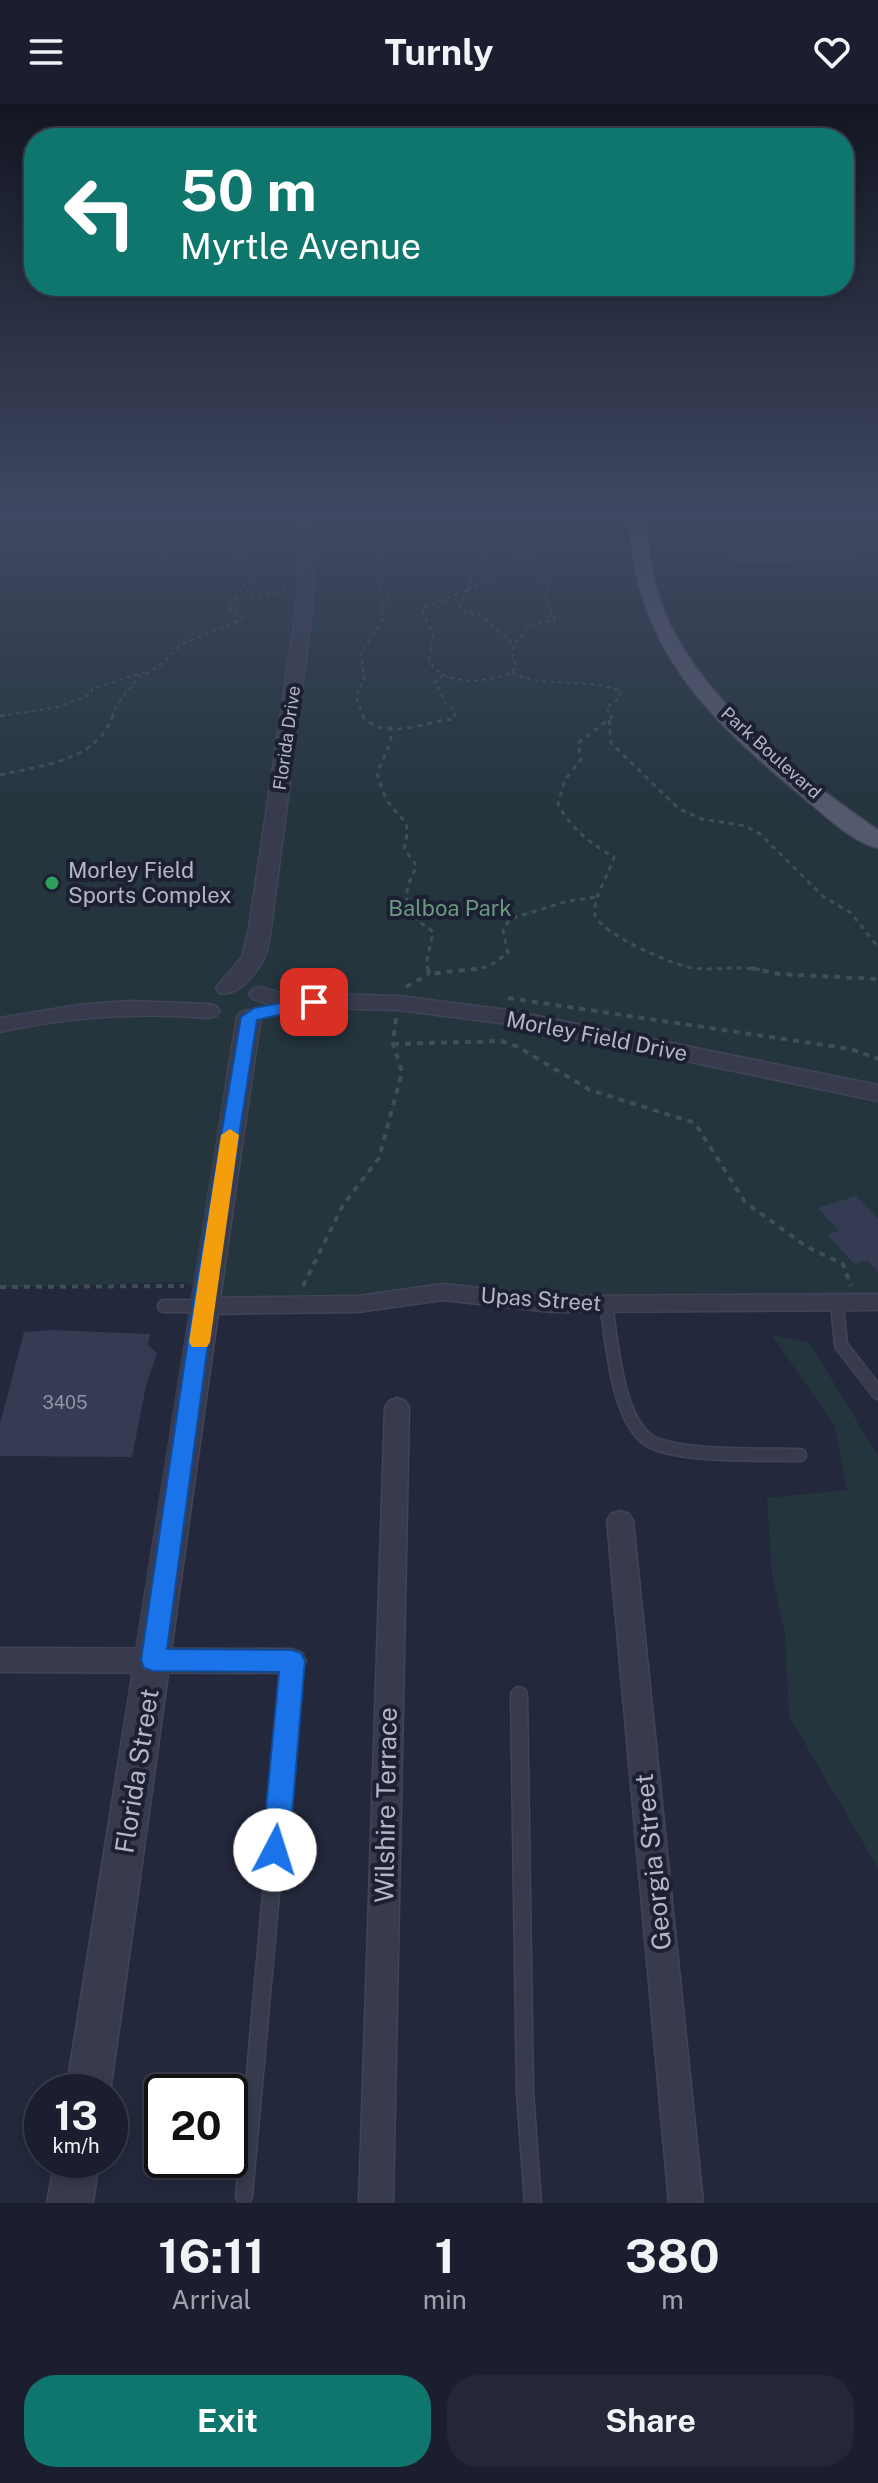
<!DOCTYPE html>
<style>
body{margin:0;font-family:"Public Sans",sans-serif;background:#232736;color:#f1f3f6;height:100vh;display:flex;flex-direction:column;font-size:30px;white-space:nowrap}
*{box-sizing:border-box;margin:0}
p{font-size:26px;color:#9fa2aa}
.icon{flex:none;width:44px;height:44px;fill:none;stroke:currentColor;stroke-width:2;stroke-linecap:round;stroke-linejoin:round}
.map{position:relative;height:2099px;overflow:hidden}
.panel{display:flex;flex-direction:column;background:#1a1e2e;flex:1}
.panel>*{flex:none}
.top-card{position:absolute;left:24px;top:24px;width:830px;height:168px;border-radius:32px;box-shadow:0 4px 12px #0003,0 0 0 2px #383c4a;background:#0f766e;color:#fff;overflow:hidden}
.speed{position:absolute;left:24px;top:1970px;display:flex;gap:16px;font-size:40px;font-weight:700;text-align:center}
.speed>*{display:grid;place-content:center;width:104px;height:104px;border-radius:50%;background:#1a1e2e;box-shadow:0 4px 12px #0003,0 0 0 2px #383c4a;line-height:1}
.speed small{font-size:20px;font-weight:400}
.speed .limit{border:4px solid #111;border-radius:12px;background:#fff;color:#111}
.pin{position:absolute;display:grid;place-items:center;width:68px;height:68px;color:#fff;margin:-34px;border-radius:16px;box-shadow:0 4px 12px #0006}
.me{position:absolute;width:88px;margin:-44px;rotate:5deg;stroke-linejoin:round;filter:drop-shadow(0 0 6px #0008)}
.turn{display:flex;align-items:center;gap:28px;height:168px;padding:0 24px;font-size:36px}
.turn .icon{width:104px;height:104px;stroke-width:2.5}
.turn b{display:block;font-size:56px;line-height:68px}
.eta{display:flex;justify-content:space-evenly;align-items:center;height:136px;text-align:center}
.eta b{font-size:48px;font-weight:700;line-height:56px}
.cta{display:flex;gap:16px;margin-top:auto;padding:16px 24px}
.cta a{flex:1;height:92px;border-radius:32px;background:#0f766e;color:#fff;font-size:32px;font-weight:700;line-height:92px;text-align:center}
.cta a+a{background:#232736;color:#f1f3f6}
header{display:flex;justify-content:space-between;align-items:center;height:104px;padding:0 24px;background:#1a1e2e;font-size:36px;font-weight:700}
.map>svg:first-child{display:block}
.green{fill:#25353e}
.building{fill:#353b53}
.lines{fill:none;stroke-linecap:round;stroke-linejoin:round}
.service-far1-casing{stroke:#404456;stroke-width:15}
.service-casing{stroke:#404456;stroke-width:19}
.minor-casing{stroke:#404456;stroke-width:3}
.tertiary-casing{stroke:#404456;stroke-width:3}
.primary-casing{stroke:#404456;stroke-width:3}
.path-far2{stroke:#3e4f56;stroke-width:2;stroke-dasharray:4 4;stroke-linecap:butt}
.path-far1{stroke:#3e4f56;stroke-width:3;stroke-dasharray:5 5;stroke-linecap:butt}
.path{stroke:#3e4f56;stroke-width:4;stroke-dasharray:6 6;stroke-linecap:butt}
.service-far1{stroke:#373b4d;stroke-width:12}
.service{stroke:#373b4d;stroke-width:16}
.minor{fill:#373b4d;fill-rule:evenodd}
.tertiary{fill:#373b4d;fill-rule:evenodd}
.primary{fill:#55596d;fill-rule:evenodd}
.route{fill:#1a73e8;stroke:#114b97;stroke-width:2}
.slow{fill:#f59e0b}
.leisure-dot{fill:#2e9e5b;stroke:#1c2032;stroke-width:3}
.labels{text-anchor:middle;stroke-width:8;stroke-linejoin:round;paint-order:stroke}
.far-street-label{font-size:18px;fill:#b3b6c8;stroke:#1c2032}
.number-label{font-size:18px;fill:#9295a9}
.poi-label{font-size:22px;fill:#b3b6c8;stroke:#1c2032;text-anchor:start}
.park-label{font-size:22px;fill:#699a80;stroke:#1c2032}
.street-label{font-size:22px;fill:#b3b6c8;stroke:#1c2032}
.near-street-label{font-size:26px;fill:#b3b6c8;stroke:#1c2032}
</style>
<header><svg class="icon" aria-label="menu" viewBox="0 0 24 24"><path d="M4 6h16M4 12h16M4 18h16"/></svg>Turnly<svg class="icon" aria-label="heart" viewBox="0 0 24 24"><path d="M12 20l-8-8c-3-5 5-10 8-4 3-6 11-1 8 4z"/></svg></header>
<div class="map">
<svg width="878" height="2099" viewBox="0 0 878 2099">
<rect width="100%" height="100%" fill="#23283d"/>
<g class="green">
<polygon points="0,411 878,411 878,1193 225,1198 181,1178 0,1184"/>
<polygon points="772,1231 809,1238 878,1352 878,1764 789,1612 785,1530 772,1470 767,1394 847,1386 835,1323"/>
</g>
<g class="building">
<polygon points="847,442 857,458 734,459 727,443"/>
<polygon points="856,1092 878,1115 878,1168 867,1156 854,1160 827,1130 839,1127 818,1104"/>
<polygon points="51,1226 150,1230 148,1241 157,1249 146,1282 132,1353 0,1352 0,1320 24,1228"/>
</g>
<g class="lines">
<g class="service-far1-casing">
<g id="service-far1">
<polyline points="837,1198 841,1241 878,1289"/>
<path d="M606,1200C612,1236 616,1311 647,1335C671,1354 767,1350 800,1351"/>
<polyline points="164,1202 202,1202"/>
<polyline points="289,1590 292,1557"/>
</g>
</g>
<g class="service-casing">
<g id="service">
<polyline points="519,1591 525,1988 533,2099"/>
<polyline points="244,2092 289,1588"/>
</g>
</g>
<g class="minor-casing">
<g id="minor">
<polygon points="671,411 878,413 878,419 676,414"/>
<polygon points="443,1180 552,1192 878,1190 878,1206 552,1208 443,1196 358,1208 205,1210 197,1208 194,1202 197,1196 205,1194 358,1192"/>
<polygon points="397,1294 405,1297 409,1303 393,2099 359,2099 385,1303 389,1297"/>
<polygon points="620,1407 629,1410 633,1417 703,2099 669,2099 607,1417 611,1410"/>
<polygon points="0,1544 292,1545 302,1549 306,1557 302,1565 292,1569 0,1568"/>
</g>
</g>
<g class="tertiary-casing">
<g id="tertiary">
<path d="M295,411H309L314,477L311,514L271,824C269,834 268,847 263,856C255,872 236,893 219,889L216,884L242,853L249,824L295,514L298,477Z"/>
<polygon points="261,883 281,889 398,892 508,906 878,981 878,997 508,920 398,906 279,903 253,895 249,890 253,885"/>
<path d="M129,897L208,900L216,902L220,907L216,912L208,914C137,908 69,913 0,928V914L78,901Z"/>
<path d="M249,906L257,908L261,913C207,1271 161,1630 110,1988H66C124,1630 177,1271 237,913L241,908Z"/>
<polygon points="55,2056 99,2056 93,2099 47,2099"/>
</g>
</g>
<g class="primary-casing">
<path id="primary" d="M629,411H647C648,442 652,473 662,502C697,594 800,672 878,726V744C852,738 823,710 803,693C707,614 633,542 629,411Z"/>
</g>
<g class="path-far2">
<polyline points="145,411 162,415 167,455 178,459 180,470 201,472 234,466 238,451 231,421 238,411"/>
<polyline points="443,411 439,422 444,427 521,452 537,463 550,484 545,492 555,516 530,521 514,541"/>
<polyline points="515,422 519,436 529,438 538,447"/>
<path d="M0,426C35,431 72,450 105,431L96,422L69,411"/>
<polyline points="105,431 143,411"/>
<polyline points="96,439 114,447 166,447"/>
<path d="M467,486L459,503L465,508L482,512L514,541L512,553L516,562L512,569C486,578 446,584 429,557L433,531L423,508L425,503Z"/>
<polyline points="467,486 475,469 473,467 489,449 489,436 500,427 527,417 524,411"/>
<polyline points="467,486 488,477 537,446 594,431 621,416"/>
<polyline points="235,496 287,486"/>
<path d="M512,569C547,585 585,573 621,587L617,596L606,604L612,613"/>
<polyline points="443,571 435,578 446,600 455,607 454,613"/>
<polyline points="0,612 59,603 91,590 92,585 145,568"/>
<polyline points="112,613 116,602 138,574 158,563 182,540 243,515 227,502 256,467 254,457 238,451"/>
<polyline points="364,613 356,593 364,574 361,549 383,515 381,502 390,493 378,483 378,463 384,451 379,443 380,423 367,411"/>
</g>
<g class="path-far1">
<path d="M362,611C382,639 427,617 454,615L455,611"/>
<path d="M611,611L612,613L578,639L581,655L565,676L558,700C571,725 590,739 614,753C610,768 591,798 595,811C601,830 673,861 692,864C715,867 737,861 760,866"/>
<polyline points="0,612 6,611"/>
<polyline points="609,616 611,639 679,705 702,715 746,722 760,730 824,793 851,809 878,843"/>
<path d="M390,622L391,637L377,669C380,677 382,687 386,694C400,719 413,711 404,745L417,762C409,775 401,796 412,811C417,818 427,822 433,828L427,856L428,866"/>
<path d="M0,671C41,661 97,658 113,611"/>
<polyline points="472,866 490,862 508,849 503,826 510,815 568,797 597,793"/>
</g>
<g class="path">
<polyline points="428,864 429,870 483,864"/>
<polyline points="751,864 779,870 878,875"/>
<polyline points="406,883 429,870"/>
<polyline points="508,894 851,945 878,955"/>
<polyline points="393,940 501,937 518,943 590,986 695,1019 745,1098 807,1143 843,1160 851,1182"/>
<polyline points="303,1182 343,1101 379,1054 402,968 393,940 396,913"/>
<polyline points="0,1183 184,1182"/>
</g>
<use href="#service-far1" class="service-far1"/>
<use href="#service" class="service"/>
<use href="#minor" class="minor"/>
<use href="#tertiary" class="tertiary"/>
<use href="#primary" class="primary"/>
</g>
<linearGradient id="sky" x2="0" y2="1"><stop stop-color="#131622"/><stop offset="0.58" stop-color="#3f4862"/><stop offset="1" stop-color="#3f4862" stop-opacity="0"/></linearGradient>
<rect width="878" height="705" fill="url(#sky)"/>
<polygon class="route" points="314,893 322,898 320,901 257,916 216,1181 167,1545 292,1546 301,1549 305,1557 289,1746 285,1755 275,1759 266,1755 262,1746 279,1568 153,1567 144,1564 141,1556 196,1181 241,913 254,904"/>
<polygon class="slow" points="230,1025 239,1031 210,1238 207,1243 192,1243 189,1238 221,1031"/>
<circle class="leisure-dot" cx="52" cy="779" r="8"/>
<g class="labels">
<g class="far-street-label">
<text transform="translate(287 634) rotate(-82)" y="6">Florida Drive</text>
<text transform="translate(771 649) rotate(42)" y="6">Park Boulevard</text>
</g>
<g class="number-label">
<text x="65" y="1305">3405</text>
</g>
<g class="poi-label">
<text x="68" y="774">Morley Field<tspan x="68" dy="25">Sports Complex</tspan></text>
</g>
<g class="park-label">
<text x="450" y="812">Balboa Park</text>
</g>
<g class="street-label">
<text transform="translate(597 932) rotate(11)" y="8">Morley Field Drive</text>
<text transform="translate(541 1195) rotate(4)" y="8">Upas Street</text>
</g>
<g class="near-street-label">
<text transform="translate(137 1667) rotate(-81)" y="9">Florida Street</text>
<text transform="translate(386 1701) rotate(-89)" y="9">Wilshire Terrace</text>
<text transform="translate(653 1758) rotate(-96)" y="9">Georgia Street</text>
</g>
</g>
</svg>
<div class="speed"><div>13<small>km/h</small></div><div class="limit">20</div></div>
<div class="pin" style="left:314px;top:898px;background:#d93025"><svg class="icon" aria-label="arrive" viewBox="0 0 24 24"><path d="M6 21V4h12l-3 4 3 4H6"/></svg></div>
<svg class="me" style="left:275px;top:1746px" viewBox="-20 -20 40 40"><circle r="19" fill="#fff"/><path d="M0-13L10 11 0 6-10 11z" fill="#1a73e8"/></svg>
<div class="top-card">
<div class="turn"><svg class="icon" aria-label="left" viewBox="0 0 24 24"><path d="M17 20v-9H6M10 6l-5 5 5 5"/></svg><div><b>50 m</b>Myrtle Avenue</div></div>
</div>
</div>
<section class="panel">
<div class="eta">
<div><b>16:11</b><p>Arrival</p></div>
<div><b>1</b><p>min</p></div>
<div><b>380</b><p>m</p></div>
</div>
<div class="cta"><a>Exit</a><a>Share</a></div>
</section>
